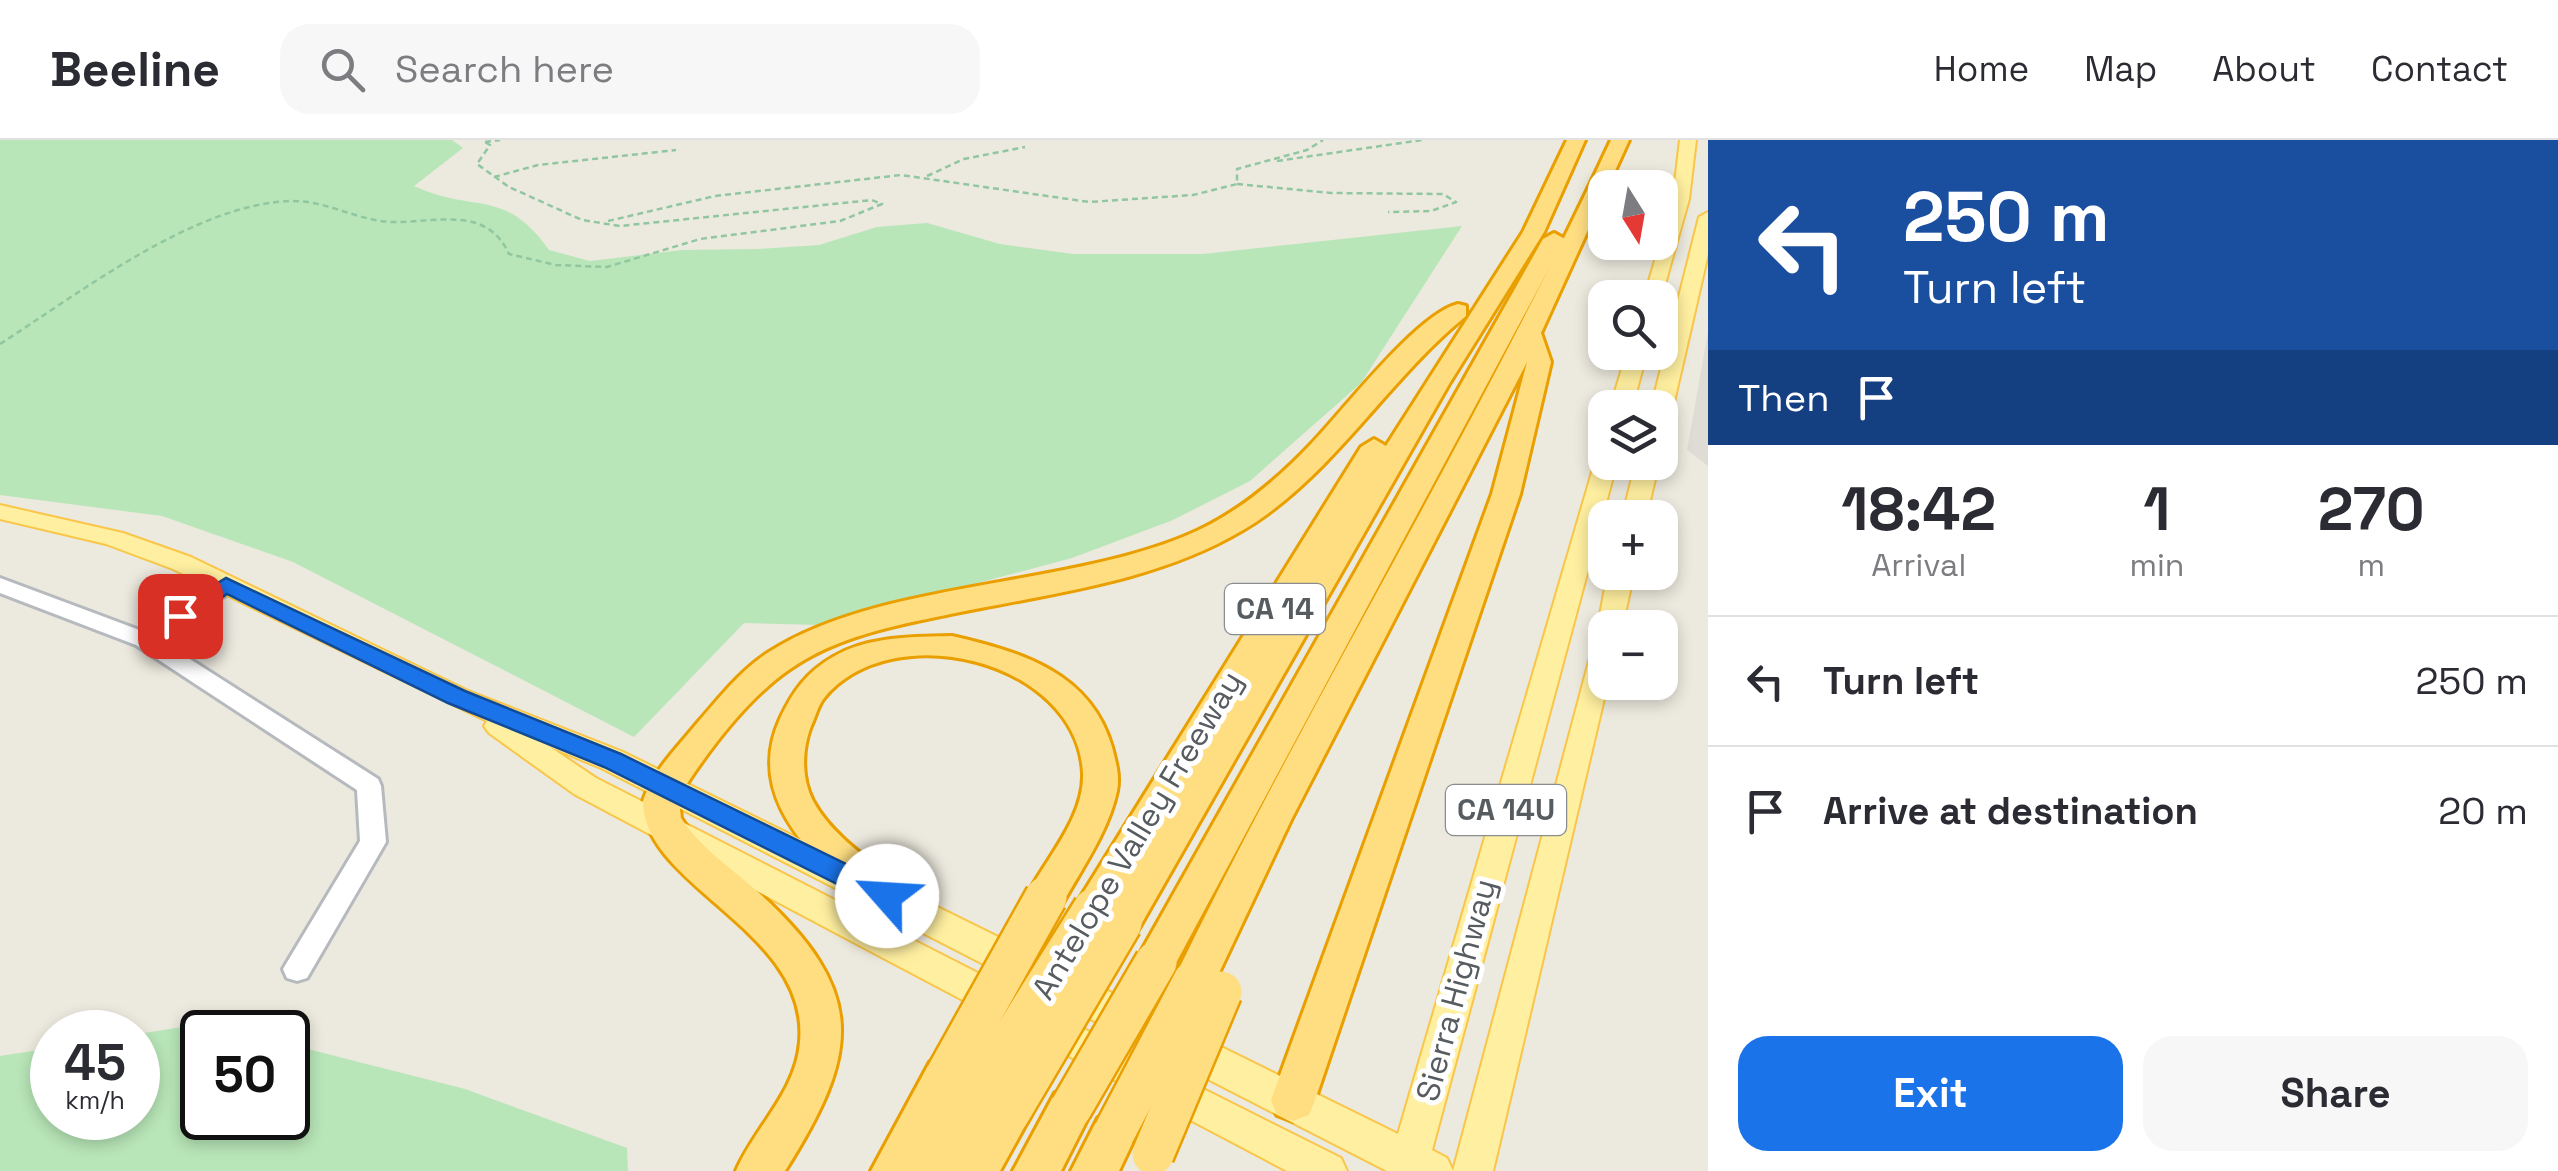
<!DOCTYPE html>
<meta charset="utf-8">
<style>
body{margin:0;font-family:"Space Grotesk",sans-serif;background:#f7f7f7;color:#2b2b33;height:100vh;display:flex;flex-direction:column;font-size:38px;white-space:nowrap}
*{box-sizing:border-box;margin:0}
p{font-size:32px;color:#7c7c81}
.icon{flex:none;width:55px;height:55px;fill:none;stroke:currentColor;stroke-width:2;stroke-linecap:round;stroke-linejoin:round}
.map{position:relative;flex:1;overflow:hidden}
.drawer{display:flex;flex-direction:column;background:#fff;width:850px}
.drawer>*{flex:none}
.guide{background:#1a4fa0;color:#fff;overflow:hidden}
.needle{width:65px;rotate:169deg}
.tools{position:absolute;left:1588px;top:30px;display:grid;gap:20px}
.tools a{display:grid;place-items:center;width:90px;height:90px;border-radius:20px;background:#fff;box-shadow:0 5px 15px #0003;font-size:50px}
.speed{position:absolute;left:30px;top:870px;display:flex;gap:20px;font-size:50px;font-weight:700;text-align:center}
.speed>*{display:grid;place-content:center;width:130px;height:130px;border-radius:50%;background:#fff;box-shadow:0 5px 15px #0003;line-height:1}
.speed small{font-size:25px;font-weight:400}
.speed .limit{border:5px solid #111;border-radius:15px;background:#fff;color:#111}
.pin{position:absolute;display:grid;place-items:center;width:85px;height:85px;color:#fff;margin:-42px;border-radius:20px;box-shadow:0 5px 15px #0006}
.me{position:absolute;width:110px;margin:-55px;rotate:296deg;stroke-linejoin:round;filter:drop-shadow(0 0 8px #0008)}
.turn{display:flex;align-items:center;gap:35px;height:210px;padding:0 30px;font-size:45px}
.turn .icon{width:130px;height:130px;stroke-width:2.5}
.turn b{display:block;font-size:70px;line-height:85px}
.then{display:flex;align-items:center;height:95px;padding:0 30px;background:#0003;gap:20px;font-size:38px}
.eta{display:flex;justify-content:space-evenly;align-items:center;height:170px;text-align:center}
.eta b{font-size:60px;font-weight:600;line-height:70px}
.primary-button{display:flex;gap:20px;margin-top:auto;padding:20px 30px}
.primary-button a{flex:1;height:115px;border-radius:30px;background:#1a73e8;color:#fff;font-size:40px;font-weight:600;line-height:115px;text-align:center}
.primary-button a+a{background:#f7f7f7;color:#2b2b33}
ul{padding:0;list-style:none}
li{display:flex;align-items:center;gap:30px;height:130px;padding:0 30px;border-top:2px solid #e1e1e2}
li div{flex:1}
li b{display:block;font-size:38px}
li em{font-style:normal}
header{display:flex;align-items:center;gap:60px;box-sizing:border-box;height:140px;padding:0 50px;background:#fff;border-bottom:2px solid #e1e1e2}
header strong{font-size:48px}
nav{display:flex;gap:55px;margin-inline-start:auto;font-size:35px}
.search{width:700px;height:90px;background:#f7f7f7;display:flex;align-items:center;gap:25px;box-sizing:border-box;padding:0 35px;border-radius:30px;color:#7c7c81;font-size:38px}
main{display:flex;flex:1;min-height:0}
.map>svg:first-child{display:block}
.industrial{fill:#dfdcd6}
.green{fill:#b8e6b8}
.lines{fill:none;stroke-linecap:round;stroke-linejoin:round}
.minor-casing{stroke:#b6babf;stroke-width:6}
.major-casing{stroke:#f9c64a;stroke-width:4}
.highway-casing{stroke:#ea9f00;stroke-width:6}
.path{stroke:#91c7a0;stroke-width:2.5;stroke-dasharray:6 4;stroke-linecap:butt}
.minor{fill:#fff;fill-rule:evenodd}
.major{fill:#ffefa0;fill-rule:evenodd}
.highway{fill:#ffde82;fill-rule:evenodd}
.highway-bridge-casing{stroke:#ea9f00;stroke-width:46;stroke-linecap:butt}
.highway-bridge{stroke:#ffde82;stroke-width:41}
.route{fill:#1a73e8;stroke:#114b97;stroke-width:2.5}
.labels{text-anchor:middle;stroke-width:10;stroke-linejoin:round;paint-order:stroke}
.shield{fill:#fff;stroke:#898d90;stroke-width:2.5}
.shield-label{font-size:30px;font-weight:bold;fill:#575c61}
.street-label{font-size:32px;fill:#575c61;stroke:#fff}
</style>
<header>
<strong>Beeline</strong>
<div class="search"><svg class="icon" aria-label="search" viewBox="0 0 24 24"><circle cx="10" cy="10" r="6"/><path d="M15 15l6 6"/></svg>Search here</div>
<nav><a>Home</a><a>Map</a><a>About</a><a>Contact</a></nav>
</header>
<main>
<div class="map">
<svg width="1708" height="1031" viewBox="0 0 1708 1031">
<rect width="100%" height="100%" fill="#ece9de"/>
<polygon class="industrial" points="1708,192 1708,326 1687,310"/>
<g class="green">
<path d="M0,0H452L463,8L414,46C474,74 505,47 549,110L590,121L682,110L758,109L819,105L877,87L927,83L1000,104L1073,114H1203L1462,86L1361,243L1250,341L1173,380L1072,418L820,485L744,483L634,597L293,422L162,376L0,355Z"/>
<polygon points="207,883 244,892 202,892 202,978 288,978 288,904 465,949 627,1008 628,1031 0,1031 0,916 52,908 52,978 138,978 138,894"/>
</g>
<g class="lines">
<g class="minor-casing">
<polygon id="minor" points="0,438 142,491 219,440 233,440 237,445 233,450 160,500 378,639 381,646 386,702 307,838 297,841 287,838 283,829 360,701 357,650 136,505 0,453"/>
</g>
<g class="major-casing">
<g id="major">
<polygon points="1680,0 1696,0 1689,59 1660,162 1660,158 1644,158 1673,59"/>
<polygon points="1708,72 1708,114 1671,275 1660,282 1660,268 1651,268 1699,77"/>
<polygon points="1627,212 1647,212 1632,268 1610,268"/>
<polygon points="1605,315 1605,322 1617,322 1432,1010 1447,1018 1453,1031 1387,1031 601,628 550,607 596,638 1017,853 1022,864 1017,875 1004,879 991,875 574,654 489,593 484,586 487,581 173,429 106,404 0,379 0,365 123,393 191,417 466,550 623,612 1398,994 1595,322"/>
<polygon points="1636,322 1659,322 1646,378 1622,378"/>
<polygon points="1608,432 1634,432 1622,488 1605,488 1608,542 1493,1031 1453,1031 1597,491"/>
<polygon points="1042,868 1341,1018 1347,1031 1287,1031 1029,895 1024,884 1029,873"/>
</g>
</g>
<g class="highway-casing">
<g id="highway">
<polygon points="1567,0 1585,0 1544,92 1449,244 1135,795 1121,799 1107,795 1101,783 1080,780 1074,769 1080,758 1361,307 1374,299 1386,306 1523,92"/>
<path d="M1611,0H1629L1541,193L1551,222L1520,354L1315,960L1309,975L1293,981L1277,975L1271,960L1492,354L1527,222L1291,680L1209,854L1194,859L1179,854L1173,841C1311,556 1478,287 1611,0Z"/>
<polygon points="1554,93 1565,99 1170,834 1156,839 1142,834 1136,822 1142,810 1543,99"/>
<path d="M1458,164L1466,166V176C1386,241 1332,337 1243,390C1154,443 1045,454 946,475C892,486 836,497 790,529C749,557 711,607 684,648L679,661L681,678C700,708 733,729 758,752C868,852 860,912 785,1031H736C755,987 796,952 800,902C810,790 643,747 643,661C654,629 678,607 699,581C721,556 741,530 769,512C878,442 1057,448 1183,397C1233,377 1274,343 1311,304C1343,271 1417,174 1458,164Z"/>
<path d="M952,496C1021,512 1090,532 1112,607C1116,623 1120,635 1117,651C1108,693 1080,731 1060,768L1046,773L1032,768L1026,757C1045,720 1085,677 1083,633C1077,520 892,475 824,558C818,565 815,578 811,586C802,609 801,638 813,661C832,696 870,720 901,745L907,756L901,767C876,776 861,758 843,742C793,700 750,645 780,579C793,551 807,532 833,517C868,496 914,497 952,496Z"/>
<polygon points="946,916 962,922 967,939 978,934 994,941 1000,955 1009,952 1025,958 1032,973 1000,1031 871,1031 930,922"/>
<polygon points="1071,947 1087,953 1093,968 1061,1031 1013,1031 1055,953"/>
<polygon points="1114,972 1130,978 1137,993 1119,1031 1071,1031 1098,978"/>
</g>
</g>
<g class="path">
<polyline points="485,2 500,0"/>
<polyline points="1277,21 1422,0"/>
<polyline points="927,36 964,19 1025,7"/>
<polyline points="494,37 538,25 676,10"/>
<polyline points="1237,44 1331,53 1443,54 1456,62 1431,71 1388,72"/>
<polyline points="608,81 715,56 901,35 1089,62 1193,55 1237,44 1237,29 1307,10 1323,0"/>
<path d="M0,204C80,153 194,64 291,61C327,60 359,82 395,82C439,82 487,66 509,114L556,125L607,127L700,99L840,81L882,64L872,60L620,86L582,80L509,47L477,24L490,5L482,0"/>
</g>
<use href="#minor" class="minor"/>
<use href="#major" class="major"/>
<use href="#highway" class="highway"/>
<g class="highway-bridge-casing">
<g id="highway-bridge">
<polyline points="946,936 1046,757"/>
<polyline points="978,955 1094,769"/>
<polyline points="1071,968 1156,822"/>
<polyline points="1009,973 1121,783"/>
<polyline points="1114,993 1194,841"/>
<polyline points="1153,1014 1221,852"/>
</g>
</g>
<use href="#highway-bridge" class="highway-bridge"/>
</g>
<polygon class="route" points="226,438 465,551 621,614 897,749 901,756 897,764 877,764 604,627 448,563 227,454 188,481 172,481 172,471"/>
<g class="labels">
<g class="shield">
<rect x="1225" y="444" width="100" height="50" rx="8"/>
<rect x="1446" y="645" width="120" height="50" rx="8"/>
</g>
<g class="shield-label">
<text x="1275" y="479">CA 14</text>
<text x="1506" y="680">CA 14U</text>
</g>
<g class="street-label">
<text transform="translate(1137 695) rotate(-59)" y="11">Antelope Valley Freeway</text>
<text transform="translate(1456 850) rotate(-75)" y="11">Sierra Highway</text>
</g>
</g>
</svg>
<div class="tools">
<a><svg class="needle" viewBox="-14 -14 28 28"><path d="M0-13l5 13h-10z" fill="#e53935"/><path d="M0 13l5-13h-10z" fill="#7c7c81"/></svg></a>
<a><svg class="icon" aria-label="search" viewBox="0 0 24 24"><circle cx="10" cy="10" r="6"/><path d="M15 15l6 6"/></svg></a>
<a><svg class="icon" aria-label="layers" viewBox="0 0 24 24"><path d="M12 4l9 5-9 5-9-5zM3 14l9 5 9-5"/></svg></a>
<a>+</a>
<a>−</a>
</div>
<div class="speed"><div>45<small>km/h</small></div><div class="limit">50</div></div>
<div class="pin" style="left:180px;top:476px;background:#d93025"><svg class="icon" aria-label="arrive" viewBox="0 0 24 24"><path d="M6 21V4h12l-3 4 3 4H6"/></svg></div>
<svg class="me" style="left:887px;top:756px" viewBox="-20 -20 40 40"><circle r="19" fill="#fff"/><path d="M0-13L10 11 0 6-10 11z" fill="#1a73e8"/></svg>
</div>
<section class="drawer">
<div class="guide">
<div class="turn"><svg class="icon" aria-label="left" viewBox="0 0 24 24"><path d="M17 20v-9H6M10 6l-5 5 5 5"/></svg><div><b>250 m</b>Turn left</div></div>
<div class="then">Then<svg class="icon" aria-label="arrive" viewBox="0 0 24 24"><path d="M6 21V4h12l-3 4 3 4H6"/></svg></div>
</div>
<div class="eta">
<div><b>18:42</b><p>Arrival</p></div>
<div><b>1</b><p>min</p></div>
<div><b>270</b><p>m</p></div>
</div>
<ul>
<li><svg class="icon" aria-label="left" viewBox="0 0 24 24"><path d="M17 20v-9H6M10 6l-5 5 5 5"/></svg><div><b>Turn left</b></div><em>250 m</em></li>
<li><svg class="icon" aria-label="arrive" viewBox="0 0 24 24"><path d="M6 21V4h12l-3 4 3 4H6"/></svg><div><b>Arrive at destination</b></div><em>20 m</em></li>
</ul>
<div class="primary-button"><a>Exit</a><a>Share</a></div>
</section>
</main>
